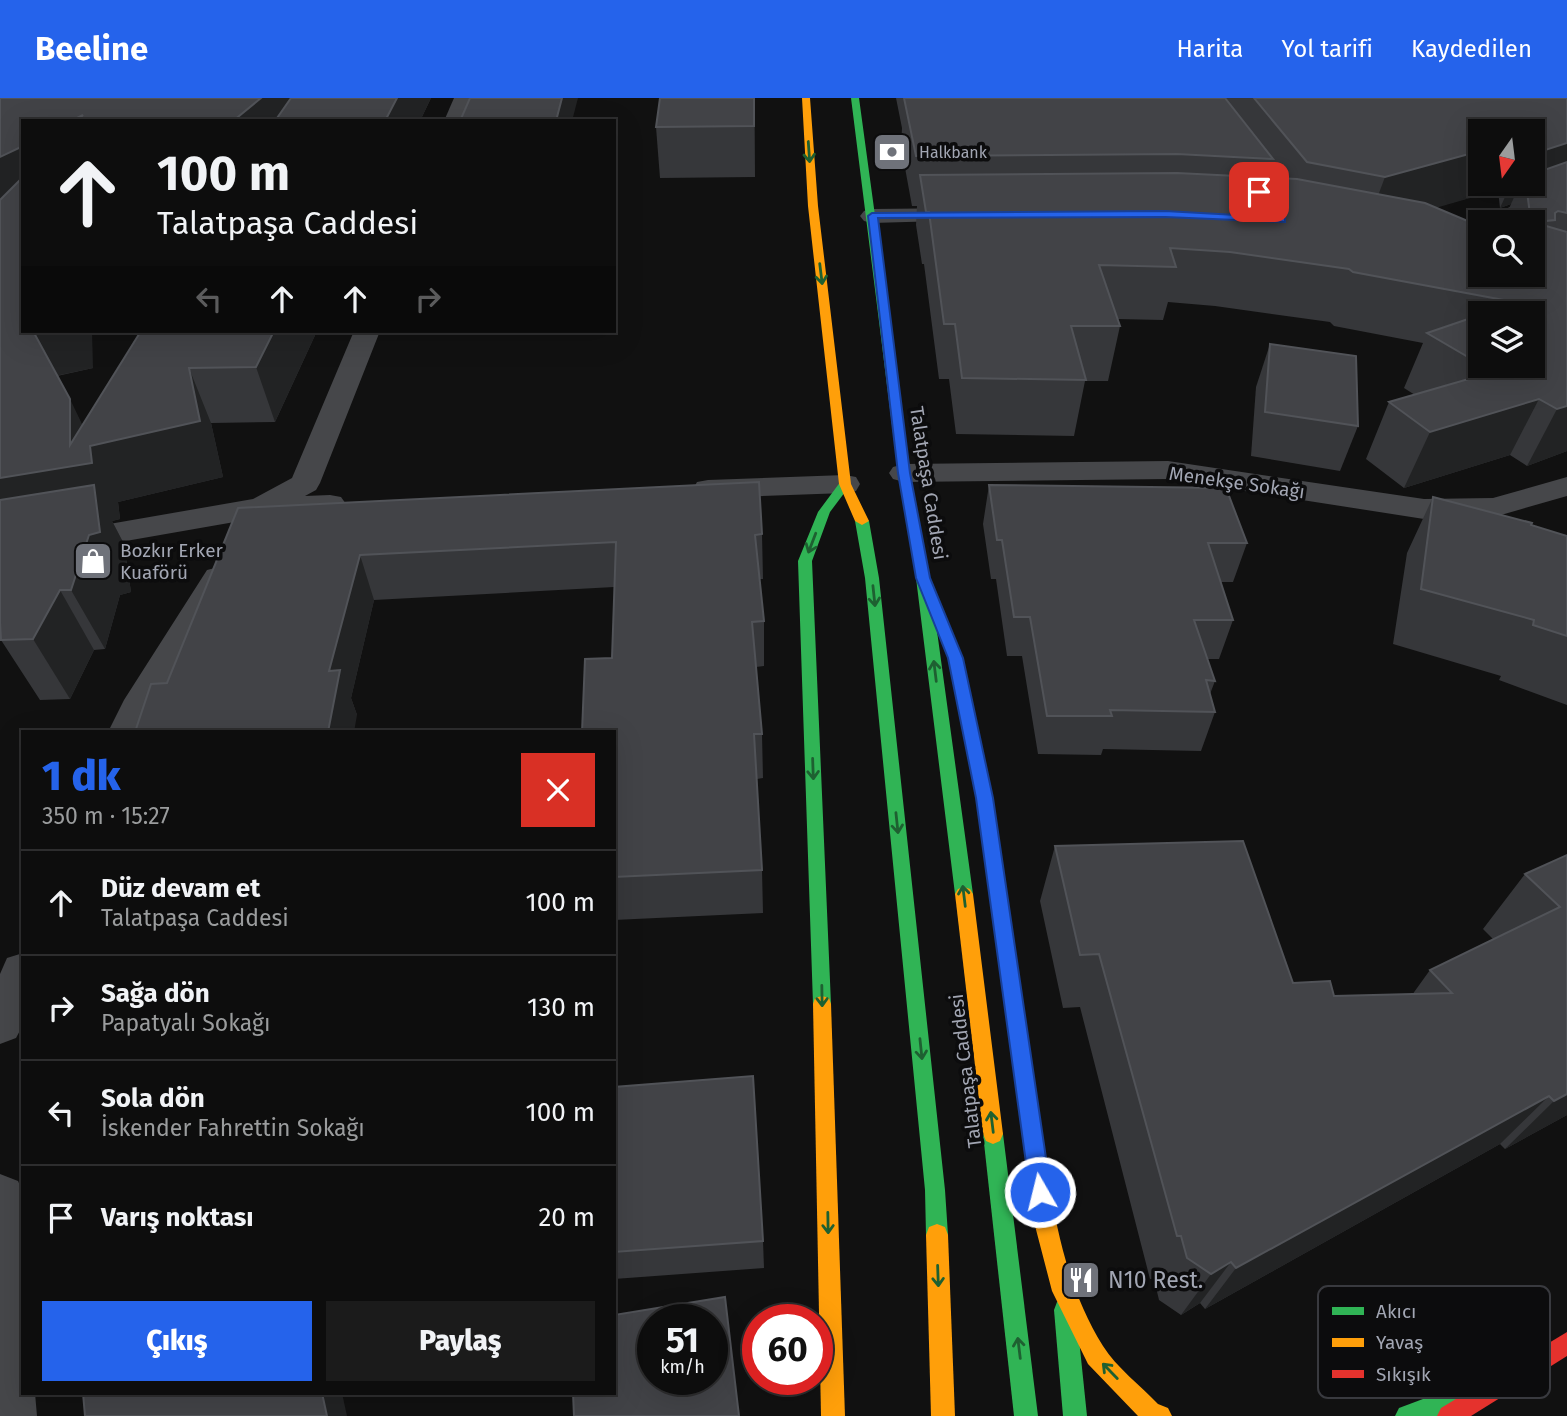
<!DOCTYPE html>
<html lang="tr">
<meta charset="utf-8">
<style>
body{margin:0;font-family:"Fira Sans",sans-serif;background:#1b1b1b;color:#f1f3f6;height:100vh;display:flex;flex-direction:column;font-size:26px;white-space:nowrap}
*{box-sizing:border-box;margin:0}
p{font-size:23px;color:#9a9c9d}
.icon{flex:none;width:38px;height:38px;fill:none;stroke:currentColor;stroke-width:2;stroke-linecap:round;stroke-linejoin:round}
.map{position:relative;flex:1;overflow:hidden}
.sheet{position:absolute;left:21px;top:632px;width:595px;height:665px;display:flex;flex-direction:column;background:#0d0d0d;border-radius:0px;box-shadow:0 7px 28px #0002,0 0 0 2px #2d2d2e}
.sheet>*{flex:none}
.top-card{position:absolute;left:21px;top:21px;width:595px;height:214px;border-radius:0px;box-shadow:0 7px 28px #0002,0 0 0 2px #2d2d2e;background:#0d0d0d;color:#f1f3f6;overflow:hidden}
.needle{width:46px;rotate:194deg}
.fabs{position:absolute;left:1468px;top:21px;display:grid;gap:14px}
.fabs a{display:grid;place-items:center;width:77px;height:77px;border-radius:0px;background:#0d0d0d;box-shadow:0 7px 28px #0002,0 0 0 2px #2d2d2e;font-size:35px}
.speed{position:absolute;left:637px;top:1206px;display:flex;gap:14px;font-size:35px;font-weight:700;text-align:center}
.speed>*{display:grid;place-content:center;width:91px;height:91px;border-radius:50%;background:#0d0d0d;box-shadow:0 7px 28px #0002,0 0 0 2px #2d2d2e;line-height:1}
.speed small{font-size:18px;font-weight:400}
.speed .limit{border:10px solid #d22;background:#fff;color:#111}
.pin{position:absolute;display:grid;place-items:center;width:60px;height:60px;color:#fff;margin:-30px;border-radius:14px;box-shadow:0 4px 10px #0006}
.me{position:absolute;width:77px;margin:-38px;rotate:352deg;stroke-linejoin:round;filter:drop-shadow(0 0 5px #0008)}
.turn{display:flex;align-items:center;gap:24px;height:147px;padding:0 21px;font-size:32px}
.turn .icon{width:91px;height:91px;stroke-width:2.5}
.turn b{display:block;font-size:49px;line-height:60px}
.lanes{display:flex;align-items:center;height:66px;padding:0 21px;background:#0003;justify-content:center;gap:35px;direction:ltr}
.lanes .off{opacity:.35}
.round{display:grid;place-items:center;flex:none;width:74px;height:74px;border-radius:0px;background:#1b1b1b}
.headline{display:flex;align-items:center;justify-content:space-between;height:119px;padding:0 21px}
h1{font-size:42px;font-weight:800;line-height:52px;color:#2563eb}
.action{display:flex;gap:14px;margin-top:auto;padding:14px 21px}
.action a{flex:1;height:80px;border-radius:0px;background:#2563eb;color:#fff;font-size:28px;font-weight:800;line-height:80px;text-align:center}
.action a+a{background:#1b1b1b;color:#f1f3f6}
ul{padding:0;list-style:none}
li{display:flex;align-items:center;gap:21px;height:105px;padding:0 21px;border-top:2px solid #2d2d2e}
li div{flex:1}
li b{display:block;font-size:26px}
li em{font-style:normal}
header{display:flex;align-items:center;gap:42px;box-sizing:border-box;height:98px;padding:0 35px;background:#2563eb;color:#fff}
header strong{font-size:33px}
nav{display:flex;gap:38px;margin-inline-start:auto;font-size:24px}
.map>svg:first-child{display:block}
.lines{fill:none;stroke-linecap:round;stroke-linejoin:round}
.street{fill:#46474a;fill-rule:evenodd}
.fast{fill:#30b455;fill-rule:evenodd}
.slow{fill:#ff9f0a;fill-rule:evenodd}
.jam{fill:#e5322d;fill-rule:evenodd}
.wall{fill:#36373a;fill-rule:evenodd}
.shaded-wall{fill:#222324}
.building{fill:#424347;stroke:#515358;stroke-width:2;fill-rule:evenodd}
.oneway{stroke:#1e6031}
.route{fill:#2563eb;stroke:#184099;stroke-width:2}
.labels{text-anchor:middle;stroke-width:7;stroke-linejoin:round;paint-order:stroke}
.far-poi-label{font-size:16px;fill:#a2a6b3;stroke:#0c0c0d;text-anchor:start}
.street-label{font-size:19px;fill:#a2a6b3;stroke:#0c0c0d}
.poi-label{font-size:19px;fill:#a2a6b3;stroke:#0c0c0d;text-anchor:start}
.near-poi-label{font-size:23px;fill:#a2a6b3;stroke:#0c0c0d;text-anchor:start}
.key{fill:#0c0c0d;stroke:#393a3f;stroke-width:2}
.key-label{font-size:19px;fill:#a2a6b3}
</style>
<header>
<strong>Beeline</strong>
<nav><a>Harita</a><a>Yol tarifi</a><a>Kaydedilen</a></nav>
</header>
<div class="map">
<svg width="1567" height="1318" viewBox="0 0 1567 1318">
<rect width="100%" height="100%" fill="#111"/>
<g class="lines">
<g class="street">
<polygon points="454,0 474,0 464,23 444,23"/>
<polygon points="1567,88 1567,103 1511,124 1479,124 1483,119"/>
<polygon points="968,110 976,112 980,117 976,122 872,125 864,123 860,118 864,113 872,111"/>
<polygon points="354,233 380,233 320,385 316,392 305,398 330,397 341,399 346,406 341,413 263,419 0,465 0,445 253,401 292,380"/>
<polygon points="1168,363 1424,401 1493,400 1567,379 1567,398 1494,419 1424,421 1168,381 904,384 893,381 889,375 893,369 904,366"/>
<polygon points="845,377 856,379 860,386 856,393 845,395 708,400 697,398 693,391 697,384 708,382"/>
<polygon points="219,469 231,472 236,480 155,613 146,634 108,634 124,602 207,472"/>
<polygon points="23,855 23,927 16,940 0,946 0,876 7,860"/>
<polygon points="0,1076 18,1083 23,1094 23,1295 35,1295 37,1318 0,1318"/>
</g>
<g class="fast">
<polygon points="851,0 859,0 910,375 930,480 962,560 993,700 1036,992 1033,998 1026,1001 1019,998 1016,992 977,700 948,560 937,533 973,796 970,801 964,803 958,801 955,796 916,480 898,375"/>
<polygon points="845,382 851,386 830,414 812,463 831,906 829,912 822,914 815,912 813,906 798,463 818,414 841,383"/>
<polygon points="862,419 869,423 879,480 945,1092 948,1137 945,1145 937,1148 929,1145 926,1137 925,1092 865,480 855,423"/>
<polygon points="993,1026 1000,1029 1003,1036 1038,1318 1014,1318 983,1036 986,1029"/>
<polygon points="1065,1201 1073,1204 1076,1212 1087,1318 1063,1318 1054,1212 1057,1204"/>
<polygon points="1471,1283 1479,1287 1483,1295 1479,1303 1439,1318 1395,1318 1399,1310"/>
</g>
<g class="slow">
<polygon points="802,0 810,0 818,108 851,386 869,423 862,427 855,423 839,386 808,108"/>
<polygon points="964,789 970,791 973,796 1003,1036 1000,1043 993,1046 986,1043 983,1036 955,796 958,791"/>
<polygon points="822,898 829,900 831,906 845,1318 821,1318 813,906 815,900"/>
<path d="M1026,983L1033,986L1036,992C1049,1080 1055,1171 1103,1248C1116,1269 1141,1288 1158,1306L1168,1310L1172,1318H1138L1088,1266L1052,1193L1033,1120L1016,992L1019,986Z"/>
<polygon points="937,1126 945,1129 948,1137 955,1318 931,1318 926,1137 929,1129"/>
</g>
<polygon class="jam" points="1567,1234 1567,1258 1471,1318 1437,1318 1441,1310"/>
</g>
<g class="wall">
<polygon points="0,0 431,0 420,23 23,23 93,270 57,278 82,327 141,233 317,233 275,324 211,325 223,379 118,404 120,421 112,423 124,446 131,494 120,497 105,551 94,552 70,601 40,602 1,542"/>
<polygon points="660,0 755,0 755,79 660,80 656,29"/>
<path d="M896,0H1567V353L1527,368L1510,357L1404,390L1366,361L1389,304L1415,297L1404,290L1423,245L1334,228L1330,224L1215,208L1168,204L1163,222L1117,221L1120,228L1108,283H1085L1074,338L956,336L949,281H939L924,166H922L916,127L917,108H912L901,48L902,30ZM1480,33H1533V86H1480ZM1498,92L1500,110L1511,106L1503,124H1533V177L1436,109ZM1480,215H1533V268H1480Z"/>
<polygon points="1270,246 1358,328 1340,373 1251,358 1256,289"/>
<polygon points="989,387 1247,445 1233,484 1221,484 1233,522 1219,561 1207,561 1215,583 1210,596 1215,614 1201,653 1103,651 1101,657 1038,656 1022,558 1007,558 996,481 991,481 983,426"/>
<polygon points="1433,399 1567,438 1567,607 1499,582 1501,578 1393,546 1407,455"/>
<polygon points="238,410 762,436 763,481 759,481 764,523 764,568 756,569 762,636 763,680 757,681 762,772 763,815 614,822 614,489 374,502 351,600 357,617 167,585"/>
<polygon points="1055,748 1293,885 1334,898 1412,897 1430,872 1493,841 1483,831 1525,776 1567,757 1567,1017 1505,1051 1500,1046 1205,1211 1200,1205 1181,1217 1159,1202 1154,1181 1150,1181 1080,909 1063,910 1040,803"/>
<polygon points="614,989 763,1143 764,1170 614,1181"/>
</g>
<g class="shaded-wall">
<polygon points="261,0 329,0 303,23 233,23"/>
<polygon points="397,0 431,0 420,23 385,23"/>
<polygon points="562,0 578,0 572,23 556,23"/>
<polygon points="754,0 755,0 755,79"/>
<polygon points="1567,45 1567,86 1533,86 1533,56"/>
<polygon points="23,48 23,109 0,122 0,59"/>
<polygon points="1480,53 1480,86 1501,86 1498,92 1366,130 1385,79"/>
<polygon points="1511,86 1520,86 1511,106 1500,110"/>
<polygon points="33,233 92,233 93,270 55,278"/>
<polygon points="274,233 317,233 275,324 256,269"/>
<polygon points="189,270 211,325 223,379 118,404 120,421 112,423 124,446 131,494 120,497 105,551 71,492 0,410 0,374 70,347 70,301 92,347"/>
<polygon points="1539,301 1510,357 1404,390 1430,334"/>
<polygon points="1567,308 1567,353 1527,368 1557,311"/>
<polygon points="360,457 374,502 351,600 357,617 354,634 328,634 329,573"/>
<polygon points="60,492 94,552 70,601 33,541"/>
<polygon points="1567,996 1567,1017 1505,1051 1554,1003"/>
<polygon points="1549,998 1500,1046 1205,1211 1236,1170"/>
<polygon points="1231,1164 1200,1205 1181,1217 1211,1176"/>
<polygon points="322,1295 342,1295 347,1318 327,1318"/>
</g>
<g class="building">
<polygon points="0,0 261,0 233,23 77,23 83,17 71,23 23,23 23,48 0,59"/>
<polygon points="291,0 397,0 385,23 275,23"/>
<polygon points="470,0 562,0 556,23 460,23"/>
<polygon points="660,0 754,0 754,28 656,29"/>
<polygon points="904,0 1225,0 1273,61 1177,56 916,58"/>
<polygon points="1254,0 1567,0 1567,45 1533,56 1533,33 1480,33 1480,53 1385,79 1307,64"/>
<polygon points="1567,64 1567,115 1558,113 1555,115 1555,122 1546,123 1546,128 1567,134 1567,308 1557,311 1539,301 1430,334 1389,304 1493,274 1483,268 1533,268 1533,215 1487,215 1520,205 1353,174 1349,171 1230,154 1170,150 1176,169 1099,167 1120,228 1071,228 1086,282 962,280 955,226 944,226 929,114 926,114 920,77 1177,75 1297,81 1425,105 1470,124 1480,126 1480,177 1533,177 1533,124 1531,124 1526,86 1533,86 1533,76"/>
<polygon points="23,79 23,233 33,233 70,301 70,347 141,233 274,233 256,269 189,270 200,323 90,348 92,365 0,380 0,102"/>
<polygon points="1480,217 1480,266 1427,235"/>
<polygon points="1270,246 1356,258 1358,328 1265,314"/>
<polygon points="759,384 762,436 755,437 764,523 752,524 762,636 754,636 762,772 614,779 614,634 582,634 585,561 612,560 616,444 360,457 329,573 340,572 328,634 135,634 151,586 167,585 238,410"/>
<polygon points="94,387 100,434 89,437 71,492 60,492 33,541 1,542 0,524 0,402"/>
<polygon points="989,387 1226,390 1247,445 1208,445 1233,522 1194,522 1215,583 1206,582 1215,614 1110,612 1112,618 1047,618 1030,519 1014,519 1002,442 997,442"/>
<polygon points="1433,399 1532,425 1531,427 1567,438 1567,538 1533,527 1534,522 1421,491"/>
<polygon points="1243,743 1293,885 1330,883 1334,898 1452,895 1430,872 1560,809 1525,776 1567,757 1567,996 1554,1003 1549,998 1236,1170 1231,1164 1211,1176 1187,1160 1181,1138 1177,1138 1099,856 1080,857 1055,748"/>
<polygon points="753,978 763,1143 614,1154 614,989"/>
<path d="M725,1199L739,1318H574L573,1295H614V1217ZM653,1222H712V1281H653Z"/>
<polygon points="83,1295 322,1295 327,1318 85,1318"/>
</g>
<defs><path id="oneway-shaft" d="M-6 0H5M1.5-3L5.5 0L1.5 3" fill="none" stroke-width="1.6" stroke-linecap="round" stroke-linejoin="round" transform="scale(1.75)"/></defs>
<g class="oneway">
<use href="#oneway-shaft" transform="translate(809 54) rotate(86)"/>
<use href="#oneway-shaft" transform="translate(821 176) rotate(83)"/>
<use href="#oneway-shaft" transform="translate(812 445) rotate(111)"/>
<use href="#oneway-shaft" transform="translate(874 498) rotate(84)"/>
<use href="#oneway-shaft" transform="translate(935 573) rotate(-97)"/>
<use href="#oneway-shaft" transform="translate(813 671) rotate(88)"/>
<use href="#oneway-shaft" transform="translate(897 725) rotate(84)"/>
<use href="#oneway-shaft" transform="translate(964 798) rotate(-97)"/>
<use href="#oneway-shaft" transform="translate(822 898) rotate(89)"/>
<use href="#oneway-shaft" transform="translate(921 951) rotate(84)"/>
<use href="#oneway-shaft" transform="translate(992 1024) rotate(-97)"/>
<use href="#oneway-shaft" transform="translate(828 1125) rotate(89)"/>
<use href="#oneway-shaft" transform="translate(938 1178) rotate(88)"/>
<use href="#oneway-shaft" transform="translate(1019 1250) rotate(-97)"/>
<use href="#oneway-shaft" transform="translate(1110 1273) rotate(-134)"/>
</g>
<polygon class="route" points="1256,92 1262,92 1285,120 1285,124 1165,119 878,120 910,375 930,480 963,560 993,700 1051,1094 1048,1101 1040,1104 1033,1101 1030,1094 976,700 948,560 916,480 898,375 868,118 872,115 1165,113 1274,119 1254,94"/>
<defs>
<g id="bank-square" transform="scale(2.0125)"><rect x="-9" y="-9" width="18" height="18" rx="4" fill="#6f727a" stroke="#0c0c0d"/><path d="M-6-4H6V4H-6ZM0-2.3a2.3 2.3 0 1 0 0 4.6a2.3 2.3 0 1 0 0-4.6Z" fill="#fff"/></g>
<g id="shop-square" transform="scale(2.0125)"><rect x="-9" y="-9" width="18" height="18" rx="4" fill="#6f727a" stroke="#0c0c0d"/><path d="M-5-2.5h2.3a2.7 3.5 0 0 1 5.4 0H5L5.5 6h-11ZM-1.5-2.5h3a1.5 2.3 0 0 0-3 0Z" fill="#fff"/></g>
<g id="restaurant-square" transform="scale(2.0125)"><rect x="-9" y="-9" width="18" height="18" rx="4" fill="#6f727a" stroke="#0c0c0d"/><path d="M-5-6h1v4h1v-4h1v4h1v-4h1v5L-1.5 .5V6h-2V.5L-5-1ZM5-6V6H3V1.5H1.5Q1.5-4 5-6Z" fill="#fff"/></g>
</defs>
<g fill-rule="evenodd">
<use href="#bank-square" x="892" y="54"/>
<use href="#shop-square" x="93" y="463"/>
<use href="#restaurant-square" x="1081" y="1182"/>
</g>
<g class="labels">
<g class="far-poi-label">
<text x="919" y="60">Halkbank</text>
</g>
<g class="street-label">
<text transform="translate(1237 384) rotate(8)" y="7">Menekşe Sokağı</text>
<text transform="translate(929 385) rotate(81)" y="7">Talatpaşa Caddesi</text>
<text transform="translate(965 973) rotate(-97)" y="7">Talatpaşa Caddesi</text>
</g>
<g class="poi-label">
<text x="120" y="459">Bozkır Erker<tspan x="120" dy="22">Kuaförü</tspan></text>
</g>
<g class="near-poi-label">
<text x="1108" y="1190">N10 Rest.</text>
</g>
</g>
<rect x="1318" y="1188" width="232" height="112" rx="10" class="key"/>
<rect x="1332" y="1209" width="32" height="8" fill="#30b455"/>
<rect x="1332" y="1240" width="32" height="9" fill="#ff9f0a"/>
<rect x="1332" y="1272" width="32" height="8" fill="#e5322d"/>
<g class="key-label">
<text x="1376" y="1220">Akıcı</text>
<text x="1376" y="1251">Yavaş</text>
<text x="1376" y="1283">Sıkışık</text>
</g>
</svg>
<div class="fabs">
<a><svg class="needle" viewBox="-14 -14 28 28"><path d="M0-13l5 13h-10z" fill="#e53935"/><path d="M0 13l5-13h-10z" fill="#9a9c9d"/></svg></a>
<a><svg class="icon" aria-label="search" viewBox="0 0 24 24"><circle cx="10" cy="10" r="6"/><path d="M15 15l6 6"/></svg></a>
<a><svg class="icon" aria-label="layers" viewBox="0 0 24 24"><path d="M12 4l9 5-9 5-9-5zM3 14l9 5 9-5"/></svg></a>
</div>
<div class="speed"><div>51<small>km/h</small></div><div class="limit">60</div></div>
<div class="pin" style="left:1259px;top:94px;background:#d93025"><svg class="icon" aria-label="arrive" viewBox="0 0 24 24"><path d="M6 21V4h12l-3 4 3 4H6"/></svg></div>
<svg class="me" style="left:1040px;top:1094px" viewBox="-20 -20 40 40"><circle r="17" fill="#2563eb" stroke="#fff" stroke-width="3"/><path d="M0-11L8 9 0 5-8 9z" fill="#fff"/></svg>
<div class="top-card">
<div class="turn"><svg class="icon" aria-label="ahead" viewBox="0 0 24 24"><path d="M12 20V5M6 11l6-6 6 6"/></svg><div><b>100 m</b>Talatpaşa Caddesi</div></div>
<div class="lanes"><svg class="icon off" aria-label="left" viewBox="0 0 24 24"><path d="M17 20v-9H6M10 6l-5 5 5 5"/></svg><svg class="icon" aria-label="ahead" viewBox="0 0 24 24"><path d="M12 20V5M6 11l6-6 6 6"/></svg><svg class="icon" aria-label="ahead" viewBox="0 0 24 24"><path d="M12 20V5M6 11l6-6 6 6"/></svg><svg class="icon off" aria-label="right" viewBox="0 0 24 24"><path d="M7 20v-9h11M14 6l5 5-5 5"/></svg></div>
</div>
<section class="sheet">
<div class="headline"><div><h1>1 dk</h1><p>350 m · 15:27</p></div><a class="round" style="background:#d93025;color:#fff"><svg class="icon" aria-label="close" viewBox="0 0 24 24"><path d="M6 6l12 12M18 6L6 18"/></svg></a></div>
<ul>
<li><svg class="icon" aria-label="ahead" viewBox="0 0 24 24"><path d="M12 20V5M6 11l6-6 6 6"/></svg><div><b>Düz devam et</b><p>Talatpaşa Caddesi</p></div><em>100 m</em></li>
<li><svg class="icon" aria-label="right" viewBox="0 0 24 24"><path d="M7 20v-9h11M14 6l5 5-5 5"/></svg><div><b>Sağa dön</b><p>Papatyalı Sokağı</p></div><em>130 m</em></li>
<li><svg class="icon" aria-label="left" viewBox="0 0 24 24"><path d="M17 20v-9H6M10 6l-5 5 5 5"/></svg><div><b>Sola dön</b><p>İskender Fahrettin Sokağı</p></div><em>100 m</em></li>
<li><svg class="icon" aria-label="arrive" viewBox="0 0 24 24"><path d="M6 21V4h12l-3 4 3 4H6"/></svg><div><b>Varış noktası</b></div><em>20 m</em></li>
</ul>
<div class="action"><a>Çıkış</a><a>Paylaş</a></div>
</section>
</div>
